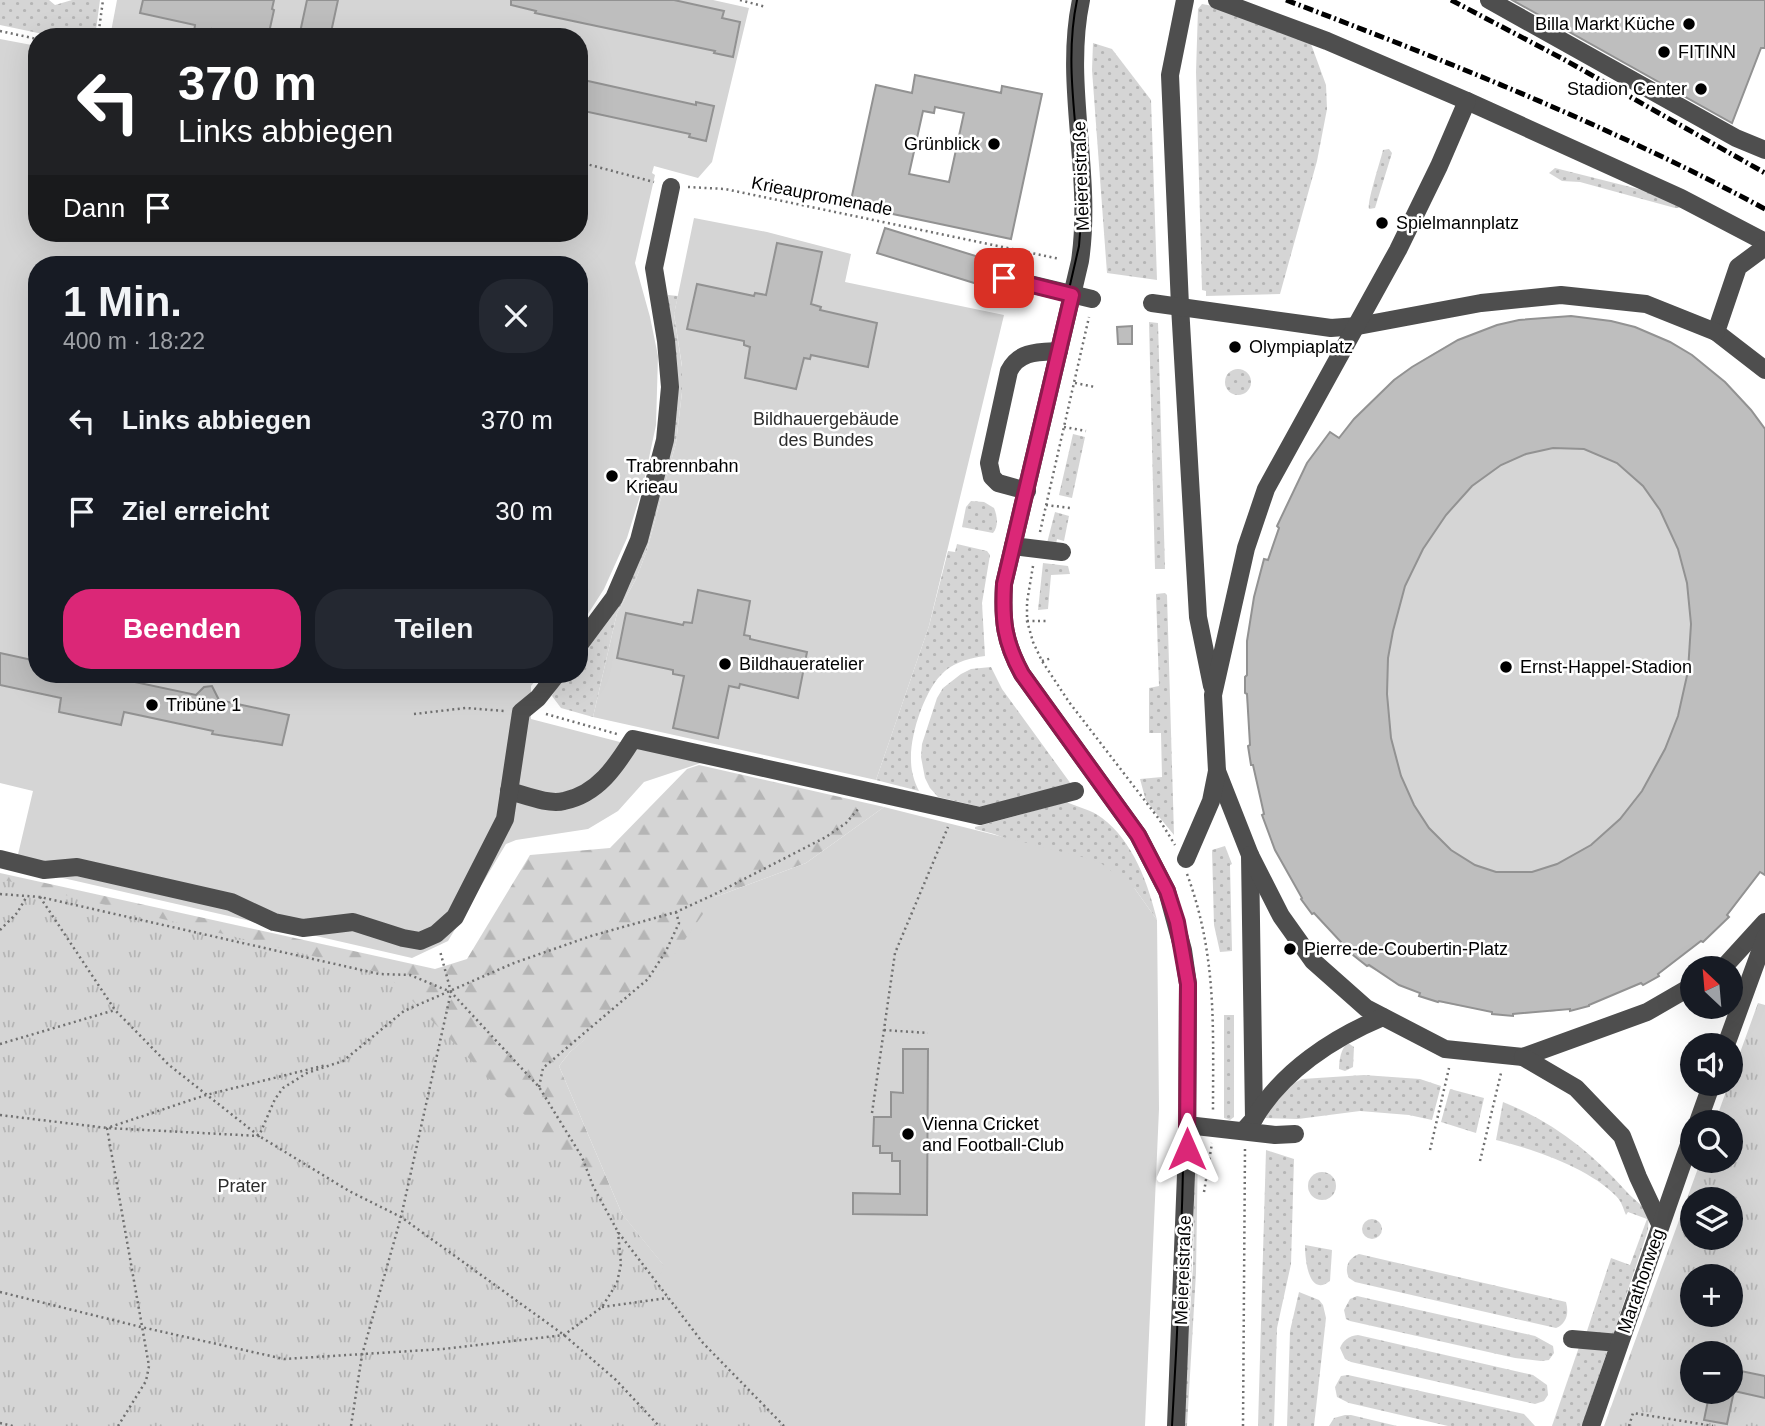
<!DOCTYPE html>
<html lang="de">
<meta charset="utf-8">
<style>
body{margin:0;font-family:Helvetica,sans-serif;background:#242831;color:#f1f3f6;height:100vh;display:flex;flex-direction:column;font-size:26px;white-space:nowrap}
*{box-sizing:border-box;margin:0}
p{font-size:23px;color:#9ea1a6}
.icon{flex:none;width:38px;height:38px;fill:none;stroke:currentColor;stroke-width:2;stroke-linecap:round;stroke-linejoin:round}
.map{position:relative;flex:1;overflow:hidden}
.side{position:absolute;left:28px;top:256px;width:560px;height:427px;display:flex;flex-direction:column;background:#171b24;border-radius:28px;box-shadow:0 7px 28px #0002}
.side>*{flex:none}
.guide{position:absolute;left:28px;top:28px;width:560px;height:214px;border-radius:28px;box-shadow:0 7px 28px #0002;background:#202124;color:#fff;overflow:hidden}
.needle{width:46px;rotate:334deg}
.fabs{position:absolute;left:1680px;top:956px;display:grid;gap:14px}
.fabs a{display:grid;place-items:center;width:63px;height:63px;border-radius:50%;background:#171b24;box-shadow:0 7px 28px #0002;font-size:35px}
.pin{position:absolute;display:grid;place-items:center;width:60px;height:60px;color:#fff;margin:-30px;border-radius:14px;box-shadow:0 4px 10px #0006}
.me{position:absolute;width:77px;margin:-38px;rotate:0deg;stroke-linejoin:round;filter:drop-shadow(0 0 5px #0008)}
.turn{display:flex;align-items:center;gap:24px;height:147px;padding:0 35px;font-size:32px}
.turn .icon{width:91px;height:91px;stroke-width:2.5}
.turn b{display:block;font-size:49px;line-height:60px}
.then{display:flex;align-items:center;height:66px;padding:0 35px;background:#0003;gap:14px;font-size:26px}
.round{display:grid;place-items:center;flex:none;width:74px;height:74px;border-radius:28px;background:#242831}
.overview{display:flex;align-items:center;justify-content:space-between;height:119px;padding:0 35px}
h1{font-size:42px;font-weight:600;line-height:52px}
.cta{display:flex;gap:14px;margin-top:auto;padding:14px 35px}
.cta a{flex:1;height:80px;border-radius:28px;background:#db2777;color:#fff;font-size:28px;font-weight:600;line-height:80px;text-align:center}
.cta a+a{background:#242831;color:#f1f3f6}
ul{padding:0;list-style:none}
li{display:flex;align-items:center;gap:21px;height:91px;padding:0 35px}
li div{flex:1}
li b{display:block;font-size:26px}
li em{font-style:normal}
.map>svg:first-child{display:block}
.grass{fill:url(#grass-dots)}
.forest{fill:url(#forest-firs)}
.park{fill:url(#park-tufts);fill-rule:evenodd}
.garden{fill:#d5d5d5}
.building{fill:#bebebe;stroke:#929292;stroke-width:2;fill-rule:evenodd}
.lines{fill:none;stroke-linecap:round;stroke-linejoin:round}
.path{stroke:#707070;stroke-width:2.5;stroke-dasharray:2 3.5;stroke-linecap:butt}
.minor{stroke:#4e4e4e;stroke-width:18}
.tram{stroke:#000;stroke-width:2}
.rail{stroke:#000;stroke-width:5;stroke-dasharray:10 3.5 2 3.5;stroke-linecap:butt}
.route-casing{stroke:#8e194d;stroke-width:18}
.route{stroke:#db2777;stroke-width:12}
.poi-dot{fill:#000;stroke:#fff;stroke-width:2.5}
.labels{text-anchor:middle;stroke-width:5;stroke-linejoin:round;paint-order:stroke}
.poi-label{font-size:18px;fill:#000;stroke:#fff;text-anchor:start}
.street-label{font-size:18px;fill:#000;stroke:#fff}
.park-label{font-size:18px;fill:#2c2c2c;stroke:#fff}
</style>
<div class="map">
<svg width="1765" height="1426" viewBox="0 0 1765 1426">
<defs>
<pattern id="grass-dots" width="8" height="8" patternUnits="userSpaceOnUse" patternTransform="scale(1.75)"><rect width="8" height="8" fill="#d5d5d5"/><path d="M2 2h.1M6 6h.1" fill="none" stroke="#b5b5b5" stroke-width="1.8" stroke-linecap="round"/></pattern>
<pattern id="forest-firs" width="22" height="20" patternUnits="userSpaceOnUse" patternTransform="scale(1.75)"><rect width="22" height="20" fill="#d5d5d5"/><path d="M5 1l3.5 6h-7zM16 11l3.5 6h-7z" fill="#b5b5b5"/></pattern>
<pattern id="park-tufts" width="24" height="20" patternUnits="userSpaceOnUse" patternTransform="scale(1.75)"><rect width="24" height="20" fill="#d5d5d5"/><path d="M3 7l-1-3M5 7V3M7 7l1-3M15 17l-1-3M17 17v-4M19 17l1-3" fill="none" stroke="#b5b5b5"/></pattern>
</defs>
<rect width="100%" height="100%" fill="#fff"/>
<g class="grass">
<polygon points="0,0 49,0 55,5 72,0 100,0 95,37 57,37 0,25"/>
<polygon points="1202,4 1213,6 1311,44 1326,85 1327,109 1317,161 1280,294 1206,296 1206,291 1202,290 1196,72 1198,9"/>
<polygon points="1093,43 1112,49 1151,100 1157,280 1107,273 1092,70"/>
<path d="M1389,149L1392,153L1375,208L1369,209C1367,201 1380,163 1383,150Z"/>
<polygon points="1555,168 1670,197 1681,205 1679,208 1675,208 1580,182 1562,181 1549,173"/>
<polygon points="668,295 678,296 674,314 682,367 682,392 676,443 647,550 636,579 617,613 593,717 561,708 552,696 563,674 579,674 579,654 598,633 662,478"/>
<polygon points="1149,322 1158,323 1165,569 1155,569"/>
<circle cx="1238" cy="382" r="13"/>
<polygon points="1073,434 1085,437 1072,498 1059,495"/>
<path d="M971,501L984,502L994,508C997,515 999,526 993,533L962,527L966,507Z"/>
<polygon points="1055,512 1069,516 1064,541 1057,539 1056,544 1047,543"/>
<path d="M957,544L987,551L990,555L982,603L985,656C971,658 957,661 945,671C925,688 910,734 911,760C911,771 914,781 919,791L876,780L929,626L948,551L955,552Z"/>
<polygon points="1043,563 1068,566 1070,574 1051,575 1048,609 1038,610"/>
<polygon points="1165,593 1167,595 1174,835 1146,801 1140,779 1162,777 1161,733 1149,733 1149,688 1159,686 1156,594"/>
<polygon points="991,667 1002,689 1071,784 981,807 938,797 930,788 925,778 921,757 922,744 937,698 943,688 961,674 971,669"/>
<path d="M1066,802C1078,807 1092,810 1102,818C1133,841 1148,883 1157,920L1135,889L994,834L975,829V827Z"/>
<polygon points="1225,846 1232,864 1230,865 1232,951 1220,952 1214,925 1212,850"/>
<polygon points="1224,1015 1234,1015 1234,1117 1230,1120 1224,1118"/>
<path d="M1348,1043L1354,1047L1353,1067L1345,1071L1339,1069C1339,1061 1341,1047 1348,1043Z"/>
<polygon points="1364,1075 1420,1079 1441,1086 1432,1120 1409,1115 1360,1111 1298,1119 1264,1118 1280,1090 1302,1079"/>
<polygon points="1450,1089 1484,1098 1476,1133 1441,1122"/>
<path d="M1503,1102C1553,1122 1590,1151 1626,1191C1633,1199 1643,1205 1649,1215L1648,1230L1612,1338L1586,1334L1587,1331L1611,1258L1630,1265L1647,1219L1628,1212L1626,1215C1623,1208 1622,1202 1616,1196C1589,1168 1534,1149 1496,1140Z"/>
<polygon points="1198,1144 1196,1273 1187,1426 1183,1426 1193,1266 1195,1147"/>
<polygon points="1266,1150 1294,1159 1291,1264 1277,1328 1274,1426 1258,1426"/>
<circle cx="1322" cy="1186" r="14"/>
<circle cx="1372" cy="1229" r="10"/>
<path d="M1305,1245L1332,1250L1330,1281C1308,1298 1305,1258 1305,1245Z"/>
<path d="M1359,1254L1566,1302C1569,1313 1567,1323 1556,1328L1355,1282L1349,1278C1344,1268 1348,1258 1359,1254Z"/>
<polygon points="1299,1292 1319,1300 1323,1305 1326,1318 1314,1426 1287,1426 1290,1331"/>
<polygon points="1357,1296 1535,1336 1553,1346 1554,1353 1549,1360 1541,1361 1515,1358 1350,1321 1346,1319 1344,1310 1350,1299"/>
<path d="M1358,1335L1533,1375L1547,1385L1548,1395L1544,1401L1535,1404L1351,1362L1345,1359L1340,1348C1343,1340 1349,1336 1358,1335Z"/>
<polygon points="1579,1347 1608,1349 1582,1426 1552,1426"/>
<polygon points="1348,1375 1524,1414 1535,1426 1448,1426 1349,1403 1337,1397 1335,1387 1341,1376"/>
<polygon points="1345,1415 1351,1415 1397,1426 1329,1426 1334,1418"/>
</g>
<polygon class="forest" points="699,765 884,807 806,863 715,897 699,944 570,1052 559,1066 622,1214 664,1266 769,1409 785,1426 0,1426 0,873 435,969 467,959 530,855 610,848 687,769"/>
<g class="park">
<polygon points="0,879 386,974 622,1214 664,1266 769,1409 785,1426 0,1426"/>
<path d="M1758,1003L1765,1005V1426H1604L1701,1160H1731V1122H1715ZM1692,1199H1731V1237H1692ZM1692,1276H1731V1314H1692ZM1692,1353H1731V1391H1692Z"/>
</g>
<g class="garden">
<polygon points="117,0 713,0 749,8 712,162 698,178 654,166 652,173 655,175 635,263 650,317 658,356 656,425 643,486 627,538 604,589 579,628 579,264 37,264 37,674 541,674 531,686 531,719 701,763 644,782 618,811 588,829 516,840 506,844 448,941 412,958 15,867 33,791 0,783 0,39 37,46 37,233 579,233 579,37 110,37"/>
<polygon points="694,218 767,232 851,254 845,282 1004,315 929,626 876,780 593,717 617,613 636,579 647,550 676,443 682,392 682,366 674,314"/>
<path d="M1571,316C1655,322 1716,361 1765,429V867L1728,915L1729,917L1703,942L1701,941L1658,974L1659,976L1643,985L1641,984L1589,1004V1006L1570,1011L1569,1009L1550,1012L1548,1003L1532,1004V1013L1513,1014V1016L1492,1014V1012L1438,1002L1419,996L1420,993L1367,966L1353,955L1314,913L1312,914L1301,899L1302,898L1275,850L1262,815L1264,813L1253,766L1251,765L1248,746L1250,744L1245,677L1247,675L1258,643L1247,641L1254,597L1264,559L1275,562L1280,547L1273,544L1279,528L1277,526L1307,463L1330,432L1339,438C1399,363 1473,317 1571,316Z"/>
<polygon points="884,807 1098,861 1135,889 1157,920 1159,1109 1145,1426 785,1426 703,1338 657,1282 664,1266 622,1214 559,1066 570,1052 662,972 715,897 806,863"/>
</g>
<g class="building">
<polygon points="143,0 274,0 272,9 274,10 268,37 249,37 212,29 210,36 194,32 195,25 140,13"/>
<polygon points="307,0 338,0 330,37 299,37"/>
<polygon points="511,0 674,0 724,11 722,18 740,22 733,57 714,53 715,51 535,13 536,11 511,5"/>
<polygon points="1512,0 1765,0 1765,48 1761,48 1732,123"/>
<path d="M915,75L1001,93L1002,86L1042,94L1011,239L850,205L876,85L912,93ZM935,107L964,113L949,182L909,174L923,111L934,113Z"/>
<polygon points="579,79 696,105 696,102 714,106 706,141 689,137 690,134 579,110"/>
<polygon points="885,228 1008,266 1000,267 993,275 993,282 1001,289 1000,291 877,253"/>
<polygon points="777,243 822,252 811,304 821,307 820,310 877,323 868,367 811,355 810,359 804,358 796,389 745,378 750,347 744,345 744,341 687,329 697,284 754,296 755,293 766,295"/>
<path d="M1571,316L1611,321L1635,327L1670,342L1692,355L1725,382L1751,410L1765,429V875L1760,872L1727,915L1729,917L1703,942L1701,941L1658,974L1659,976L1643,985L1641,983L1589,1005V1006L1570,1011V1009L1513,1014V1016L1492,1014V1012L1439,1001L1438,1002L1419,996L1420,993L1399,985L1369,965L1367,966L1353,955L1314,913L1312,914L1301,899L1302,898L1275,850L1262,815L1264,814L1253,765H1251L1248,746L1250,745L1247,694L1245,693V677L1247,675V641L1254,597L1264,559L1268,560L1279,528L1277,526L1307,463L1330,432L1339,438L1354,419L1394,380L1412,367L1458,340L1497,325L1519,320ZM1553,448L1584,449L1617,463L1643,486L1660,510L1678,549L1687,583L1691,624L1688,671L1678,716L1665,749L1642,791L1620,819L1591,845L1557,864L1532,872H1496L1475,865L1451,850L1429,828L1414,805L1401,776L1391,738L1387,694L1388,658L1393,631L1405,586L1423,549L1446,515L1472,486L1501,465L1526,454Z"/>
<polygon points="1132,326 1132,344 1118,344 1117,327"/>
<polygon points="698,590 750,601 744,635 750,636 750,639 807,652 798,698 740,684 739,688 729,686 718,738 673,728 684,676 673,674 673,670 617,658 626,613 683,625 684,622 692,623"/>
<polygon points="0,653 37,661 37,674 97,674 196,695 204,687 212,686 219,700 289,715 282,745 212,734 213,731 124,712 121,725 59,712 61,698 0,685"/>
<polygon points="903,1049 928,1049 927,1215 853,1214 853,1193 900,1194 900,1161 892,1161 892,1153 880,1153 880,1146 873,1146 874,1117 891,1117 891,1092 903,1093"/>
<polygon points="1731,1369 1765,1376 1765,1398 1734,1391 1727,1424 1704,1420 1710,1391 1734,1391 1731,1391"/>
</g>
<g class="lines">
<g class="path">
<polyline points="740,0 766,7"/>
<polyline points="0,31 37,39"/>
<polyline points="98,37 103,0"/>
<polyline points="579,162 654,182"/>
<polyline points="688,187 725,189 1060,259"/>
<polyline points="1075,383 1095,387"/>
<polyline points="1064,427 1086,431"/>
<polyline points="1046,505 1070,508"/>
<polyline points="1040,532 1089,317"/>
<polyline points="1033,566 1027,602 1027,621 1033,642 1042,661 1069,702 1159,819 1175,845"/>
<polyline points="1027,621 1047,621"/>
<polyline points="1042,661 1052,658"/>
<polyline points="414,714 466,708 505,711"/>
<polyline points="546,714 617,734"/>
<path d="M1187,874C1217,955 1213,1027 1213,1112"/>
<polyline points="0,894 40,897 379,974 410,975 451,992 539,1087 582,1157 593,1186 618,1232 703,1343 784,1426"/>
<polyline points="40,897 115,1010 169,1065 259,1136 349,1191 401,1217 564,1335 616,1380 659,1426"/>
<polyline points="0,930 17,913 27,896"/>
<polyline points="884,1030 928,1033"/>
<polyline points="0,1044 115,1010"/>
<polyline points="539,1087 543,1068 648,979 666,951 679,923 676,912"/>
<polyline points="872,1113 895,953 948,827"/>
<polyline points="0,1115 107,1128 259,1136 275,1099 283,1088 307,1073 343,1061 404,1011 514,963 591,936 676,912 713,895 826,837 846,823 859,808"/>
<polyline points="1430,1150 1449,1068"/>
<polyline points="1480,1161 1501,1073"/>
<polyline points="1204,1192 1212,1143"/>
<polyline points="0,1292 141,1327 284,1359 443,1349 564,1335 602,1307 617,1283 621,1264 618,1232"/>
<polyline points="602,1307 668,1298"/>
<polyline points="0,1423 13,1426"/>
<polyline points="118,1426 146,1381 149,1366 107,1128 206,1095 326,1065"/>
<polyline points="351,1426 362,1355 401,1217 451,992 440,951"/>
<polyline points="1243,1426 1245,1147"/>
<polyline points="1629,1426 1633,1413 1713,1426"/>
</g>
<g class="minor">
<path d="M1081,0C1063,85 1093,173 1080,261L1004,584C1002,620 1004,641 1022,674L1138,835L1167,891L1183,950L1188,984L1187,1149L1176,1426"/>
<polyline points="1185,0 1170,75 1180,306 1198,617 1212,686"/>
<polyline points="1489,0 1736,138 1765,150"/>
<polyline points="1467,101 1681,198 1765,242"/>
<polyline points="1765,247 1738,267 1716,332 1765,370"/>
<polyline points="1004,278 1092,299"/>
<polyline points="1152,303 1331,328 1358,326 1481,303 1561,295 1646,304 1716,332"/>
<path d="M1027,491L998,483L992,477L989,463L1009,371C1019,351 1038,352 1059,351"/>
<polyline points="1013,546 1062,552"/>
<polyline points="579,645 614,598 639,540 665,440 670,387 666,341 654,268 671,187"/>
<polyline points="1217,771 1250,855 1254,1119 1245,1129"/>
<path d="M509,791C525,795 548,805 564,801C598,794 616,766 633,739L980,816L1075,791"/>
<polyline points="1250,855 1281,916 1313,961 1366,1008 1445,1049 1523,1057 1647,1012 1692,986"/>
<polyline points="0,859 44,870 77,867 231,902 274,922 303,928 353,922 403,938 420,941 436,934 455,917 505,819 521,712 538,698 557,674"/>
<polyline points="1186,859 1211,801 1217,771 1213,695 1246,548 1266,489 1398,250 1439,166 1467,101 1327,41 1217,0"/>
<polyline points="1723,968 1765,922"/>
<polyline points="1726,1045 1765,938"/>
<polyline points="1523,1057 1576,1088 1622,1136 1638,1177 1660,1224"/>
<path d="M1254,1119C1282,1071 1333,1038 1383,1017"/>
<polyline points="1698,1122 1712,1083"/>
<polyline points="1187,1125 1275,1135 1295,1134"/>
<polyline points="1572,1339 1619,1343"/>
<polyline points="1591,1426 1692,1136"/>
</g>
<path class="tram" d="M1077,0C1060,81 1088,164 1079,246L1002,580C995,617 1001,648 1021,680C1047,716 1073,752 1099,788C1123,821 1148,854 1163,892C1193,966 1185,1050 1184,1128C1182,1228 1178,1327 1172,1426"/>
<g class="rail">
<path d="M1286,0C1449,62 1611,126 1765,209"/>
<polyline points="1451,0 1565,60 1765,173"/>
</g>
</g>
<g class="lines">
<g class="route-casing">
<path id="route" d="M1004,278L1072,295L1004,584C1002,620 1004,641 1022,674L1138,835L1167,891L1177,922L1188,984L1187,1149"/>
</g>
<use href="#route" class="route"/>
</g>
<g class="poi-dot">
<circle cx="1689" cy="24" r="7"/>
<circle cx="1664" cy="52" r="7"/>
<circle cx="1701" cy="89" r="7"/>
<circle cx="994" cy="144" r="7"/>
<circle cx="1382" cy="223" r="7"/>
<circle cx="1235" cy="347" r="7"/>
<circle cx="612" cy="476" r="7"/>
<circle cx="725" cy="664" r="7"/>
<circle cx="1506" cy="667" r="7"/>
<circle cx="152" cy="705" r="7"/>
<circle cx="1290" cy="949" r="7"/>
<circle cx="908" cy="1134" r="7"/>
</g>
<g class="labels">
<g class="poi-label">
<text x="1675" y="30" text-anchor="end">Billa Markt Küche</text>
<text x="1678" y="58">FITINN</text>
<text x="1687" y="95" text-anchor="end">Stadion Center</text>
<text x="980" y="150" text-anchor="end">Grünblick</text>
<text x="1396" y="229">Spielmannplatz</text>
<text x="1249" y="353">Olympiaplatz</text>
<text x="626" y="472">Trabrennbahn<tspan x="626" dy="21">Krieau</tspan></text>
<text x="739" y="670">Bildhaueratelier</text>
<text x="1520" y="673">Ernst-Happel-Stadion</text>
<text x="166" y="711">Tribüne 1</text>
<text x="1304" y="955">Pierre-de-Coubertin-Platz</text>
<text x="922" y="1130">Vienna Cricket<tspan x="922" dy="21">and Football-Club</tspan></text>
</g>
<g class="street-label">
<text transform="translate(1081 176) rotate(-92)" y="6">Meiereistraße</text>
<text transform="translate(822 196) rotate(11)" y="6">Krieaupromenade</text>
<text transform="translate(1183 1270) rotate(-88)" y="6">Meiereistraße</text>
<text transform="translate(1641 1281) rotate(-71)" y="6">Marathonweg</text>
</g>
<g class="park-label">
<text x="826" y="425">Bildhauergebäude<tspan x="826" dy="21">des Bundes</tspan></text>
<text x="242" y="1192">Prater</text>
</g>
</g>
</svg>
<div class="fabs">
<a><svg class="needle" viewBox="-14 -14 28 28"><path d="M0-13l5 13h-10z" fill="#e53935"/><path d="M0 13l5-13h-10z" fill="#9ea1a6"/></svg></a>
<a><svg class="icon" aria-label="sound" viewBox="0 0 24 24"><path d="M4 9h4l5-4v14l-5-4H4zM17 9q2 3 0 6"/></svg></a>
<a><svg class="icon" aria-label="search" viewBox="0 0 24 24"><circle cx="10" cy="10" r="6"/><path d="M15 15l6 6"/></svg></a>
<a><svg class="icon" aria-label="layers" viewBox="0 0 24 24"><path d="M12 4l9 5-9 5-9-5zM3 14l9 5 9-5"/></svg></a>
<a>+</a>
<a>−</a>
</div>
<div class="pin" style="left:1004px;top:278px;background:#d93025"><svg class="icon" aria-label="arrive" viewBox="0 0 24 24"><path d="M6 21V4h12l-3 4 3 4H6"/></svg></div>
<svg class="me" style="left:1187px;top:1149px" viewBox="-20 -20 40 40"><path d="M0-17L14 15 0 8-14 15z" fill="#db2777" stroke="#fff" stroke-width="4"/></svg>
<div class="guide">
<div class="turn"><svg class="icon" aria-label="left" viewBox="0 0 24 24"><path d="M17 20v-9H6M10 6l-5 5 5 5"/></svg><div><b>370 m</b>Links abbiegen</div></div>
<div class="then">Dann<svg class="icon" aria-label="arrive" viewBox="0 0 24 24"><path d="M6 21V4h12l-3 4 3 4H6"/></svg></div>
</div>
<section class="side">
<div class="overview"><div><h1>1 Min.</h1><p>400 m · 18:22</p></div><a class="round"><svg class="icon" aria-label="close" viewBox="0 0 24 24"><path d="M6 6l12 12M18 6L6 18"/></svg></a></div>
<ul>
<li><svg class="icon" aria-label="left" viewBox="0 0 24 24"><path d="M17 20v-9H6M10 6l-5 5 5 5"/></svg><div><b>Links abbiegen</b></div><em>370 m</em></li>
<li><svg class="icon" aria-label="arrive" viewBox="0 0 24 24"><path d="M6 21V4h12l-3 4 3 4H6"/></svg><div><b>Ziel erreicht</b></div><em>30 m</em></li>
</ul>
<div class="cta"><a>Beenden</a><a>Teilen</a></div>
</section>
</div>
